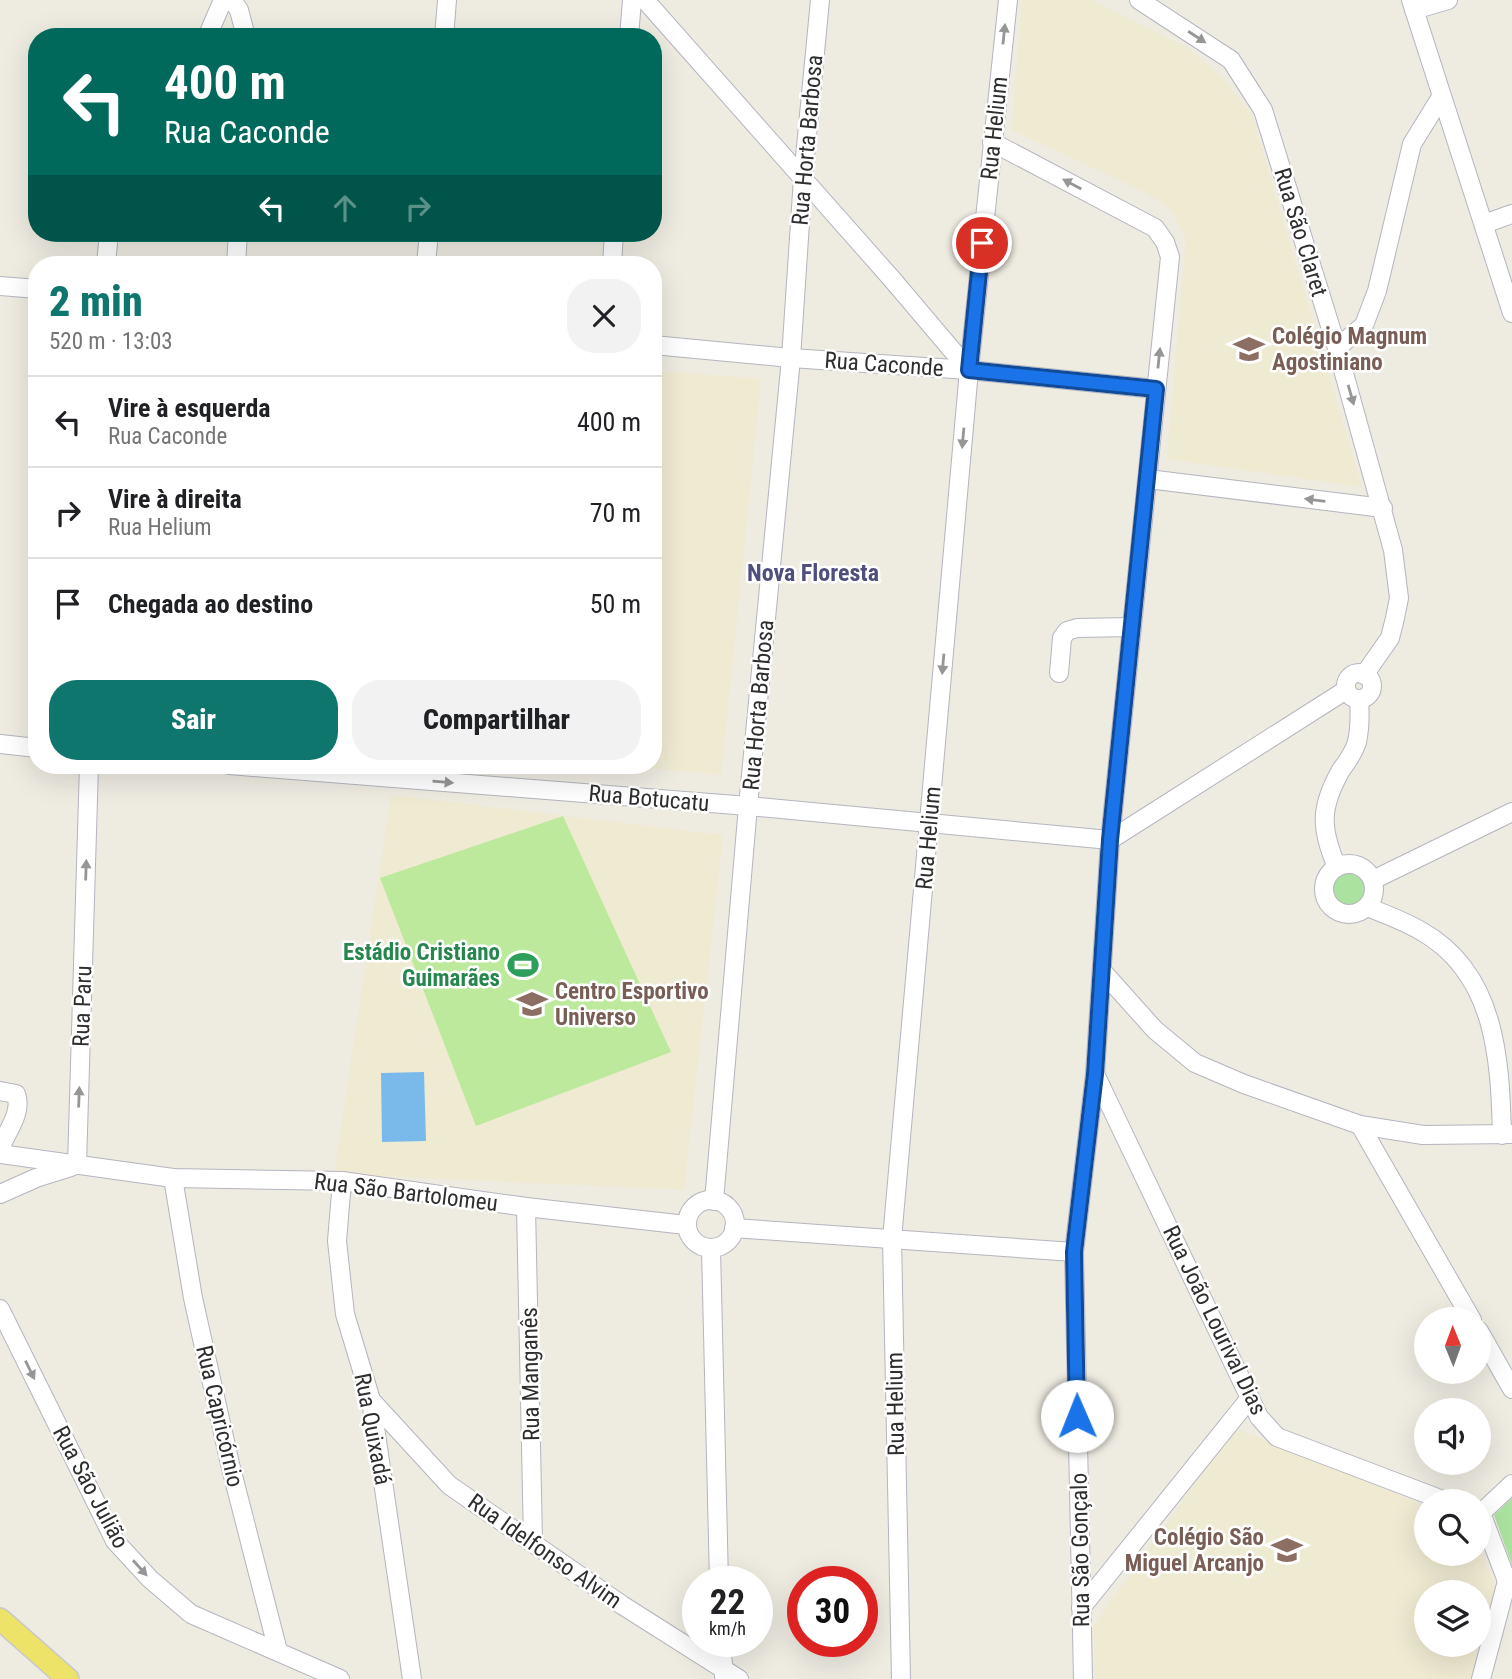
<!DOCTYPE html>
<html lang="pt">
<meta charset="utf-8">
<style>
body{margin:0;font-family:"Roboto Condensed",sans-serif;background:#f2f2f2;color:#202124;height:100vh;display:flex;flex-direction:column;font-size:26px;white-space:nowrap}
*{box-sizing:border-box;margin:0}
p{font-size:23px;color:#757577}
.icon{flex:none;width:38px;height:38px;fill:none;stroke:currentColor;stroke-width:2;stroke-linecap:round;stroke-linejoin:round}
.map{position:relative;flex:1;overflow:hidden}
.panel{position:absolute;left:28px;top:256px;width:634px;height:518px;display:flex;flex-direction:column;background:#fff;border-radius:28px;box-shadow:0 7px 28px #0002}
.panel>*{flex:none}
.hud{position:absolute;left:28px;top:28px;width:634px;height:214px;border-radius:28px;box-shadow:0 7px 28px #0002;background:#00695c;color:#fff;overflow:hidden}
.needle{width:46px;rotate:359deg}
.fabs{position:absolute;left:1414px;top:1307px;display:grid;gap:14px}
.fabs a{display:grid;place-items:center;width:77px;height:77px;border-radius:50%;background:#fff;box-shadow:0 7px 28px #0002;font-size:35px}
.speed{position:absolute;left:682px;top:1566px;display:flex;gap:14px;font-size:35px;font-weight:700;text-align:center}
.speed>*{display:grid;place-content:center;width:91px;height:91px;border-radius:50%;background:#fff;box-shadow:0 7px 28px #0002;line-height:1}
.speed small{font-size:18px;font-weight:400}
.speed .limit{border:10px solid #d22;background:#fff;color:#111}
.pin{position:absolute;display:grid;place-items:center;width:60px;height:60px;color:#fff;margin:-30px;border:4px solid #fff;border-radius:50%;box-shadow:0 2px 7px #0007}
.me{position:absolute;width:77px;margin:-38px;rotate:359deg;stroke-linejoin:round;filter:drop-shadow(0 0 5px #0008)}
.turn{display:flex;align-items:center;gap:24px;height:147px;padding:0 21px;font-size:32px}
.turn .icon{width:91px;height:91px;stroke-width:2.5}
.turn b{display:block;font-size:49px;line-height:60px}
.lanes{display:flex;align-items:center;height:66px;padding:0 21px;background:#0003;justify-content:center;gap:35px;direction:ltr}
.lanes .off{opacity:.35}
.round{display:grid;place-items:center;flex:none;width:74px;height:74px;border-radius:28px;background:#f2f2f2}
.headline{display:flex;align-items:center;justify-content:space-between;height:119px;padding:0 21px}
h1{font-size:42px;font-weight:800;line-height:52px;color:#0f766e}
.primary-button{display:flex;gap:14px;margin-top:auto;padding:14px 21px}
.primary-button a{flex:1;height:80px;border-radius:28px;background:#0f766e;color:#fff;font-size:28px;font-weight:800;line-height:80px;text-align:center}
.primary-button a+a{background:#f2f2f2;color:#202124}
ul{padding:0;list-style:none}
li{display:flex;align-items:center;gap:21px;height:91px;padding:0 21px;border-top:2px solid #e0e0e0}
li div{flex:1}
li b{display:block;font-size:26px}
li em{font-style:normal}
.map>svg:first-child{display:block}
.education{fill:#efead2;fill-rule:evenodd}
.green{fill:#ace2a0}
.pitch{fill:#bce99c}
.water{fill:#79baeb}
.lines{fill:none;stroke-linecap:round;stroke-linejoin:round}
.minor-casing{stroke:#b4b5c0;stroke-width:20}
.major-casing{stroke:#c9c9c9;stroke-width:24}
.minor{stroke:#fff;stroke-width:18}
.major{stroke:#ede368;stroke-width:21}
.oneway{fill:#969696}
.route-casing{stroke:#114b97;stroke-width:18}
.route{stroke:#1a73e8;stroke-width:12}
.labels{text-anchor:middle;stroke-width:5;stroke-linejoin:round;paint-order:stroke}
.street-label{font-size:23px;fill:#2e2e2e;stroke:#fff}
.education-label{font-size:23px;font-weight:bold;fill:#785e54;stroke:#fff;text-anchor:start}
.leisure-label{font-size:23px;font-weight:bold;fill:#27864d;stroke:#fff;text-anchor:end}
.neighbourhood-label{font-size:24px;font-weight:bold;fill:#4f4f7e;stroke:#fff}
</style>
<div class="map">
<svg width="1512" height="1679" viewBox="0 0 1512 1679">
<rect width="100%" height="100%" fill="#eeebe1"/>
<g class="education">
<polygon points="1022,0 1090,0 1188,48 1223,79 1252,115 1362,487 1167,459 1186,239 1171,210 1148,194 1012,130"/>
<polygon points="653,370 761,379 721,775 615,765 653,765"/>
<polygon points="391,795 723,835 684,1190 334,1174"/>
<path d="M1235,1428L1426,1506V1554H1479V1546L1495,1587L1471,1679H1095L1094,1625ZM1426,1592H1479V1645H1426Z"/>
</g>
<g class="green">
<circle cx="1349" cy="889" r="19"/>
<polygon points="1512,1498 1512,1565 1494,1515"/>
</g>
<polygon class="pitch" points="563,816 671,1052 476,1126 380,878"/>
<polygon class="water" points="424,1072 426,1141 382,1142 381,1073"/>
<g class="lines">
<g class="minor-casing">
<g id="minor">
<polyline points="232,0 239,10 246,37"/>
<polyline points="645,0 891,278 969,370"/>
<polyline points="1139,0 1231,60 1263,110 1337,348 1393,550 1399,598 1395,618 1390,638 1364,675"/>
<polyline points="1411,0 1512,313"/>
<polyline points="1414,10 1448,0"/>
<polyline points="207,37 223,0"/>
<polyline points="444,37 447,0"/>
<polyline points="629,37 632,0"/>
<polyline points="992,142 1155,228 1165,242 1170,257 1110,840 1095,1074 1074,1252 1083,1679"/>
<polyline points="1484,224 1512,214"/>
<polyline points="106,264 109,233"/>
<polyline points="236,264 238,233"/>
<polyline points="426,264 429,233"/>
<polyline points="612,264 614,233"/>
<polyline points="0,286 37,289"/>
<polyline points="653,345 791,358 969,370 1156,389"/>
<polyline points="1337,348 1364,325 1377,291 1412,144 1441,97"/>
<polyline points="1148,479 1383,508"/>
<polyline points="1059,673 1062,638 1067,631 1077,628 1132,627"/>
<circle cx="1359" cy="686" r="13"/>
<polyline points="0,744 37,748"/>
<polyline points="229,765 748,806 1110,840"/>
<polyline points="1110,840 1346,690"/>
<circle cx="1349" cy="889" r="25"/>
<path d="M1337,867C1320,828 1320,807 1341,770C1347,762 1354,752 1357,742C1360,728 1360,713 1359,699"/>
<polyline points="1373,880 1512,812"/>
<path d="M1367,907C1385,914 1404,921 1421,931C1496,973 1500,1059 1502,1135"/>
<polyline points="1103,972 1155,1030 1195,1063 1244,1084 1360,1125 1423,1135 1512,1134"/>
<polyline points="1095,1074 1259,1417 1277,1437 1448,1502"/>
<path d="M0,1091L16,1094C23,1113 6,1132 0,1149"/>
<polyline points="1360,1125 1472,1320"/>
<polyline points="0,1154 173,1178 342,1181 526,1207 686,1225"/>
<polyline points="77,1165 89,765"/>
<polyline points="173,1178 193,1298 230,1464 278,1651"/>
<polyline points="342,1181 337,1241 345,1314 371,1400 412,1679"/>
<polyline points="0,1194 36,1178 71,1167"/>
<circle cx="711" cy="1224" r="24"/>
<polyline points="714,1201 748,806 791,358 803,178 820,0"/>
<polyline points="526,1207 533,1541"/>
<polyline points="734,1228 1074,1252"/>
<polyline points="711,1249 719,1582"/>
<polyline points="0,1309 115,1541 150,1579 191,1614 340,1679"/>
<polyline points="1479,1331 1512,1389"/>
<polyline points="371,1400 449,1485 622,1605 739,1679"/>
<polyline points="1481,1513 1507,1581"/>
<polyline points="1481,1513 1512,1484"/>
<polyline points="1081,1608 1250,1398"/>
<polyline points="721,1642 724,1676"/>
<polyline points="901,1679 892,1239 969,370 1008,0"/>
<polyline points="1481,1679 1507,1581"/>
</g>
</g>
<g class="major-casing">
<polyline id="major" points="0,1619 68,1679"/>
</g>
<use href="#minor" class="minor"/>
<use href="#major" class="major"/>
</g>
<defs><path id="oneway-solid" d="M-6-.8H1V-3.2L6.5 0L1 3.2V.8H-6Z" transform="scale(1.75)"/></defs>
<g class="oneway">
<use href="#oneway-solid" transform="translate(1004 34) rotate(-84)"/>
<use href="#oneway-solid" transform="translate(1197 37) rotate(33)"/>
<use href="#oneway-solid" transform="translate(1072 184) rotate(-152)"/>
<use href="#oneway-solid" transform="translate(1159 358) rotate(-84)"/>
<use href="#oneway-solid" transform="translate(1351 395) rotate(74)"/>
<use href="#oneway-solid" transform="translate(963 438) rotate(95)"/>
<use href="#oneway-solid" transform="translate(1315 500) rotate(-173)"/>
<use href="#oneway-solid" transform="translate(943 664) rotate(95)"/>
<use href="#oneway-solid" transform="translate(443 782) rotate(5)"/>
<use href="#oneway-solid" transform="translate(86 870) rotate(-88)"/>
<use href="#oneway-solid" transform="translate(79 1097) rotate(-88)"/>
<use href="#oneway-solid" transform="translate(30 1370) rotate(64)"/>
<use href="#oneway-solid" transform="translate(140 1568) rotate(48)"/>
</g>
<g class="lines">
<g class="route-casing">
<polyline id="route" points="982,243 969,370 1156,389 1110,840 1095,1074 1074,1252 1077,1416"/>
</g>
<use href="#route" class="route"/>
</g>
<defs>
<g id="school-bare" transform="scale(2.415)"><path d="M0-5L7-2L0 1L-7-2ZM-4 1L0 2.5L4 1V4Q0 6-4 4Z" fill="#8d6e63" stroke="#fff" stroke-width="2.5" paint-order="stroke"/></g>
<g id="stadium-bare" transform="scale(2.415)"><path d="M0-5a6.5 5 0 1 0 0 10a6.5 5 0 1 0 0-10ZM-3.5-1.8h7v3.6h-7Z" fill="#2e9e5b" stroke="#fff" stroke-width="2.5" paint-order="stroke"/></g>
<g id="university-bare" transform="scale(2.415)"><path d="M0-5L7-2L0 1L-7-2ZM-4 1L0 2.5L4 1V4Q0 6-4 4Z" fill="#8d6e63" stroke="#fff" stroke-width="2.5" paint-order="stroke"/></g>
</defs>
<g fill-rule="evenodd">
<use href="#school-bare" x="1249" y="349"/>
<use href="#stadium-bare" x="523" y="965"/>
<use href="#university-bare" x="532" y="1004"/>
<use href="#school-bare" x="1287" y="1550"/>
</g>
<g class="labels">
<g class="street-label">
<text transform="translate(994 128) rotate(-84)" y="8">Rua Helium</text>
<text transform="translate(807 140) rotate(-85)" y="8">Rua Horta Barbosa</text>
<text transform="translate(1301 232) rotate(73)" y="8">Rua São Claret</text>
<text transform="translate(884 364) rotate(4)" y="8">Rua Caconde</text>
<text transform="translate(758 705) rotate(-85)" y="8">Rua Horta Barbosa</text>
<text transform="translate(649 798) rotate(5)" y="8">Rua Botucatu</text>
<text transform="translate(928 838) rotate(-85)" y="8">Rua Helium</text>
<text transform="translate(82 1006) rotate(-88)" y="8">Rua Paru</text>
<text transform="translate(406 1192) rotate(7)" y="8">Rua São Bartolomeu</text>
<text transform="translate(1215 1320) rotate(64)" y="8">Rua João Lourival Dias</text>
<text transform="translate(530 1374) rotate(-91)" y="8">Rua Manganês</text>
<text transform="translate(895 1404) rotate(-91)" y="8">Rua Helium</text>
<text transform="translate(220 1416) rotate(77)" y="8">Rua Capricórnio</text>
<text transform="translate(373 1429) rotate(79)" y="8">Rua Quixadá</text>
<text transform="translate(91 1487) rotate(62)" y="8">Rua São Julião</text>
<text transform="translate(1080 1550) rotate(-91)" y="8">Rua São Gonçalo</text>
<text transform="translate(545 1551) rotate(35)" y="8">Rua Idelfonso Alvim</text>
</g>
<g class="education-label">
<text x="1272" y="344">Colégio Magnum<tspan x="1272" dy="26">Agostiniano</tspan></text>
<text x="555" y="999">Centro Esportivo<tspan x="555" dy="26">Universo</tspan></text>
<text x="1264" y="1545" text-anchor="end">Colégio São<tspan x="1264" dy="26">Miguel Arcanjo</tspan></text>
</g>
<g class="leisure-label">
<text x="500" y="960">Estádio Cristiano<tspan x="500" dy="26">Guimarães</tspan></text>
</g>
<g class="neighbourhood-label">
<text x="813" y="581">Nova Floresta</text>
</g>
</g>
</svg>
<div class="fabs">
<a><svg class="needle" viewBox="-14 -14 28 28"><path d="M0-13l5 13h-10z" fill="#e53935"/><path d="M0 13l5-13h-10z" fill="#757577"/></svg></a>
<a><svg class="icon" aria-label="sound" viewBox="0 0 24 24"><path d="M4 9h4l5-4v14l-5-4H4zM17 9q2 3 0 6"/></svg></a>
<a><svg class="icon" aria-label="search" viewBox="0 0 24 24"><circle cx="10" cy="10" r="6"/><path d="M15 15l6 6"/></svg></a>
<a><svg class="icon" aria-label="layers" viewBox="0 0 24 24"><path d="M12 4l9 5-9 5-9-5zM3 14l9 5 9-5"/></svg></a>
</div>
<div class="speed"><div>22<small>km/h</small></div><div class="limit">30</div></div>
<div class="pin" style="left:982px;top:243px;background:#d93025"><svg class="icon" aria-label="arrive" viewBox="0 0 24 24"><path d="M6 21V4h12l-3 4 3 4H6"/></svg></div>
<svg class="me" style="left:1077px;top:1416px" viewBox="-20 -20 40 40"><circle r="19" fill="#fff"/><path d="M0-13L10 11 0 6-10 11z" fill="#1a73e8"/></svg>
<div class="hud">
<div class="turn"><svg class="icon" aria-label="left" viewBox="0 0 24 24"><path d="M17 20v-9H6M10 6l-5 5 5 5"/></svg><div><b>400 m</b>Rua Caconde</div></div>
<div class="lanes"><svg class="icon" aria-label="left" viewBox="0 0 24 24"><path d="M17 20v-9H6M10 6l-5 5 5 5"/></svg><svg class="icon off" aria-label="ahead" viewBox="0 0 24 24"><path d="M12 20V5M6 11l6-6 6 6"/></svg><svg class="icon off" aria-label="right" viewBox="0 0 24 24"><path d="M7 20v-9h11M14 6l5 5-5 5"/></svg></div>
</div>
<section class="panel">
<div class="headline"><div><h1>2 min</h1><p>520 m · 13:03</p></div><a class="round"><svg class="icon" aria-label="close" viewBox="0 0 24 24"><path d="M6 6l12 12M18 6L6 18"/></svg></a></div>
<ul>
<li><svg class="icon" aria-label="left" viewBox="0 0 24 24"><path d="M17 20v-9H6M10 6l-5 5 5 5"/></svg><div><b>Vire à esquerda</b><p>Rua Caconde</p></div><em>400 m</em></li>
<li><svg class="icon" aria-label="right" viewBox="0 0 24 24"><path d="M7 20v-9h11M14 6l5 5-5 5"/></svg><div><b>Vire à direita</b><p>Rua Helium</p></div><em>70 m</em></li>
<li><svg class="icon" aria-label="arrive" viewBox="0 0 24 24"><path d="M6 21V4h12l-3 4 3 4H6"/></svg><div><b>Chegada ao destino</b></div><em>50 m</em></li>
</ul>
<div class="primary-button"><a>Sair</a><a>Compartilhar</a></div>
</section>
</div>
